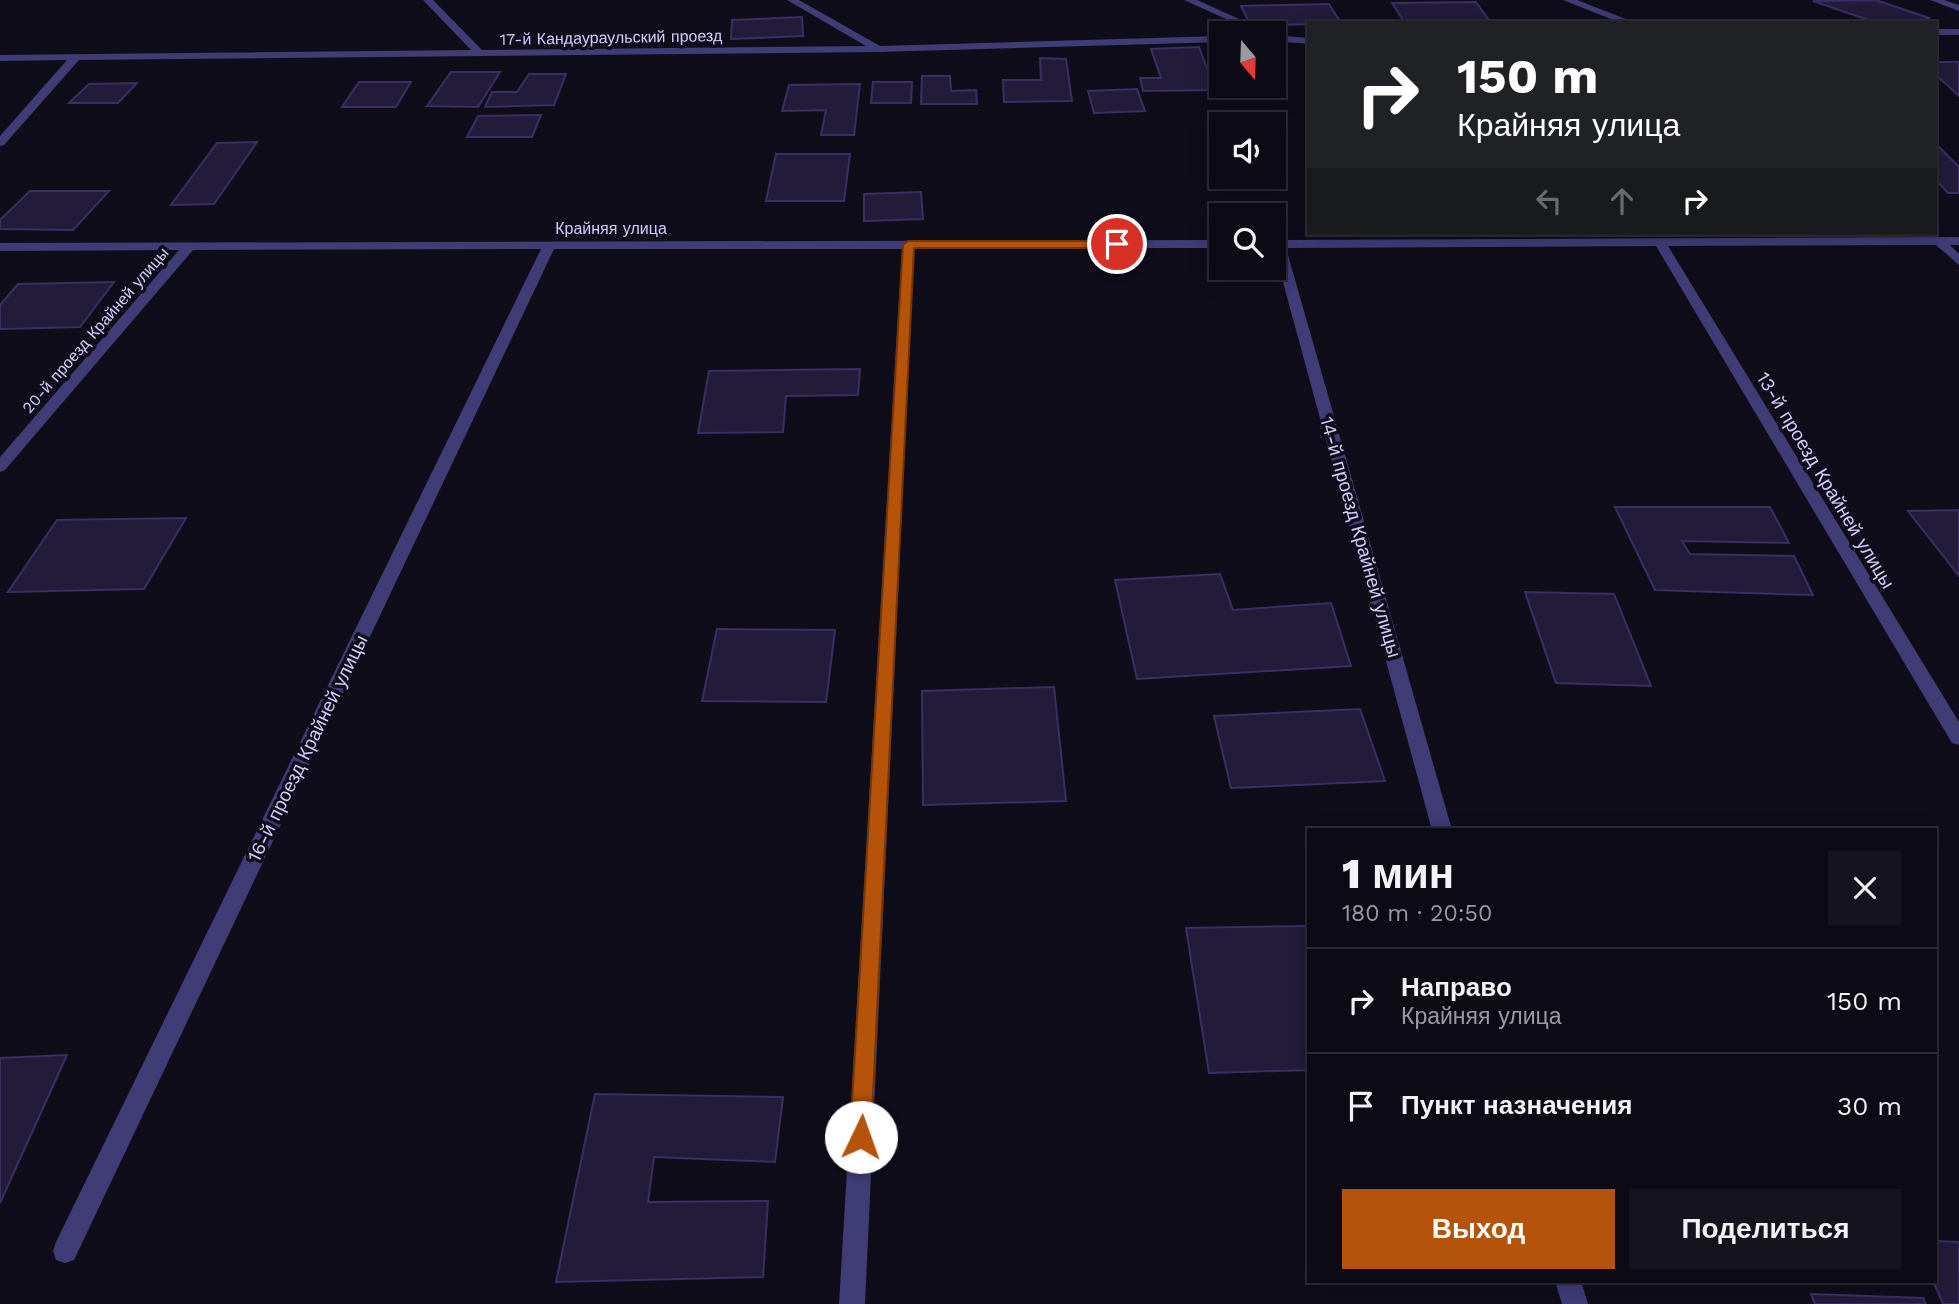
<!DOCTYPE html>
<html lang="ru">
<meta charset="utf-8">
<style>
body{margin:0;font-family:"Work Sans",sans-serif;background:#15131d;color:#f1f3f6;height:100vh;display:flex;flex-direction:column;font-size:26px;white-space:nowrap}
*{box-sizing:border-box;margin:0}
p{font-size:23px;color:#9a9aa0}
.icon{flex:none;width:38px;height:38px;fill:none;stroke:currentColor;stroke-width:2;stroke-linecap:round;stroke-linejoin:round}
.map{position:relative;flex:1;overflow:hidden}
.details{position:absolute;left:1307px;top:828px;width:630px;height:455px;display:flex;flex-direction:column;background:#0c0a14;border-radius:0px;box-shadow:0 4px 18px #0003,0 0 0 2px #2c2b34}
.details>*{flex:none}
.top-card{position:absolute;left:1307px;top:21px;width:630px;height:214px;border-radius:0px;box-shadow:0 4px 18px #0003,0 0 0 2px #2c2b34;background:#202124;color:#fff;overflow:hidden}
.needle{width:46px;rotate:161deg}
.buttons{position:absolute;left:1209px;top:21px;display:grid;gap:14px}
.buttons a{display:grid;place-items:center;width:77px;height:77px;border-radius:0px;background:#0c0a14;box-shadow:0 4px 18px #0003,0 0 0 2px #2c2b34;font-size:35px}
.pin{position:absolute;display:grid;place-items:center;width:60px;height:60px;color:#fff;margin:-30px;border:4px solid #fff;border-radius:50%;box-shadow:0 2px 7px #0007}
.me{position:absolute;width:77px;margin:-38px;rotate:3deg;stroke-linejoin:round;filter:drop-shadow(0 0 5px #0008)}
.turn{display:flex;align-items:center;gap:24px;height:147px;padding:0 35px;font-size:32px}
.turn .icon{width:91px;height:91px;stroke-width:2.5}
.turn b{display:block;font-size:49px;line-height:60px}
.lanes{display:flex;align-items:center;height:66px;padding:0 35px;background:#0003;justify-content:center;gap:35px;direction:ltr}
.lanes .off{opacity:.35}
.round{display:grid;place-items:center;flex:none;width:74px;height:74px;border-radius:0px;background:#15131d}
.headline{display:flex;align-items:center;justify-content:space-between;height:119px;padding:0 35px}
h1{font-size:42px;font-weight:800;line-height:52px}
.cta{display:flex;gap:14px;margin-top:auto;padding:14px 35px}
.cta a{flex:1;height:80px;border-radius:0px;background:#b45309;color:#fff;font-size:28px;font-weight:800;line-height:80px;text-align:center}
.cta a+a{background:#15131d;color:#f1f3f6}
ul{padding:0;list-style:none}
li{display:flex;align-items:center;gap:21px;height:105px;padding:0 35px;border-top:2px solid #2c2b34}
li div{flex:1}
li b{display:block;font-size:26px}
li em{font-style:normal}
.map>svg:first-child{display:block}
.building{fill:#221b3a;stroke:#3a2f64;stroke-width:2}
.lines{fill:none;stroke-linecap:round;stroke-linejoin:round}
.minor{fill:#3f3c76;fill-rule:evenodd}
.route{fill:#b45309;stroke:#753606;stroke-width:2}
.labels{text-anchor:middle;stroke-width:7;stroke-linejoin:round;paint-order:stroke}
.far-street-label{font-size:16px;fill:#d2ccfa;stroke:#100d1b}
.street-label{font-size:19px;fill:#d2ccfa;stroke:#100d1b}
</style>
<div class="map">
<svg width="1959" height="1304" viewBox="0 0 1959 1304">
<rect width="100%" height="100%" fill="#100d1b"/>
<g class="building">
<polygon points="1876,0 1929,18 1918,23 1877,23 1813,1"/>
<polygon points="1476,2 1491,23 1405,23 1392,3"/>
<polygon points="1329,4 1341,23 1251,26 1241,6"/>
<polygon points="802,17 803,36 731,39 732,20"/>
<polygon points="1199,47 1215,90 1143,91 1140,78 1161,78 1151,49"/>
<polygon points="1040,58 1066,59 1072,101 1004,102 1003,80 1041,80"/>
<polygon points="1936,62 1959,62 1959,96 1936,75"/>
<polygon points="451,72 500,72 478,107 427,106"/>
<polygon points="529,74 566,74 554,105 485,107 492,92 517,92"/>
<polygon points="922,76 950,76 951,91 976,90 977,104 921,104"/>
<polygon points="359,82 411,82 396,107 342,107"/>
<polygon points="873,82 912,82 911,103 871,103"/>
<polygon points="137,83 118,103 69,103 89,84"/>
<polygon points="860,84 854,135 821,135 826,110 782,111 789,85"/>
<polygon points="1137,89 1145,111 1094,113 1088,91"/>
<polygon points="541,115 532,137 467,137 478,116"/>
<polygon points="257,142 214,204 171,205 217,143"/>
<polygon points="1936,144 1959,167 1959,193 1948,193 1936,180"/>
<polygon points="776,154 850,154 844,201 766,201"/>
<polygon points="30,191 109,191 73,230 0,229 0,220"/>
<polygon points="921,192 923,219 864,221 864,194"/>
<polygon points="114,282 80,327 0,329 0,305 18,284"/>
<polygon points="860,369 858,395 786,396 783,432 698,433 709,371"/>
<polygon points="1615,507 1770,507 1789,543 1682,541 1690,554 1794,556 1813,595 1655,590"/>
<polygon points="1959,510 1959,576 1908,511"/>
<polygon points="186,518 144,589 8,592 57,520"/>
<polygon points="1220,574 1233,610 1331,603 1351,666 1137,679 1115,580"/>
<polygon points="1525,592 1614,594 1651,686 1556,683"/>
<polygon points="717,629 835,630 826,702 702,701"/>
<polygon points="1054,687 1066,801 923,805 922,691"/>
<polygon points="1360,709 1385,781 1231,788 1214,716"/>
<polygon points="1308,926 1309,1070 1209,1073 1186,928"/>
<polygon points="67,1055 0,1203 0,1058"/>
<polygon points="595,1094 783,1097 775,1162 654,1157 648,1202 768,1201 763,1277 556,1282"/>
<polygon points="1936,1241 1959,1242 1959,1304 1943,1304 1933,1281 1936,1281"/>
<polygon points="1811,1294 1923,1298 1926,1304 1815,1304"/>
</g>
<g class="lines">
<g class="minor">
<polygon points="423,0 433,0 482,50 866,46 787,0 799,0 880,46 1222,36 1222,42 878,52 79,60 4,145 0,146 0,136 67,60 0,61 0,55 471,50"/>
<polygon points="1184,0 1197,0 1270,33 1257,33"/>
<polygon points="1563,0 1577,0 1636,23 1621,23"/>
<polygon points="1930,0 1944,0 1959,5 1959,11"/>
<rect x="1936" y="29" width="23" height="6"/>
<polygon points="1274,35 1309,38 1309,44 1274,41"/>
<polygon points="1959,237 1959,245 1950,245 1959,254 1959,265 1936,245 1668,246 1959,722 1959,745 1952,743 1656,246 1286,248 1452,830 1432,830 1274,249 1274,240"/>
<polygon points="1222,240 1222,248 914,248 865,1304 839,1304 902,249 554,249 74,1260 65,1263 56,1260 53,1251 56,1242 541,249 193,250 5,470 0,472 0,457 179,250 0,251 0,243"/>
<polygon points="1555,1281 1581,1281 1588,1304 1562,1304"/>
</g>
</g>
<polygon class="route" points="908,241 1117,241 1123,244 1117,248 914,248 871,1137 868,1144 861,1147 853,1144 850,1137 903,245"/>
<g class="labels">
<g class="far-street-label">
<text transform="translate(611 37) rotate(-1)" y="6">17-й Кандаураульский проезд</text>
<text x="611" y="234">Крайняя улица</text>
<text transform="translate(95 330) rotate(-49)" y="6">20-й проезд Крайней улицы</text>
</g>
<g class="street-label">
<text transform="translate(1826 480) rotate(59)" y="7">13-й проезд Крайней улицы</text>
<text transform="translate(1361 537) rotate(74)" y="7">14-й проезд Крайней улицы</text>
<text transform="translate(307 748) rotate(-64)" y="7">16-й проезд Крайней улицы</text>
</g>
</g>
</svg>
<div class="buttons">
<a><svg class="needle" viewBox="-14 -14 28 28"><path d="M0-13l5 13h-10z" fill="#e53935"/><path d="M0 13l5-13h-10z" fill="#9a9aa0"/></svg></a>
<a><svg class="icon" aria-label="sound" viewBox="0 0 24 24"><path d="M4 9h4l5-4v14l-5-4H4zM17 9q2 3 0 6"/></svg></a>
<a><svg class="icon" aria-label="search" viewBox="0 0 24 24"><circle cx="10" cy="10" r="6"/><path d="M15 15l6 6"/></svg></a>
</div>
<div class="pin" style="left:1117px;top:244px;background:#d93025"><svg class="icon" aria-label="arrive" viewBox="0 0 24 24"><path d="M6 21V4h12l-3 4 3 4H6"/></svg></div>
<svg class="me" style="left:861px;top:1137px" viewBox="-20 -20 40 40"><circle r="19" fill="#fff"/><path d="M0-13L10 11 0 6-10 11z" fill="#b45309"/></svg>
<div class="top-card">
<div class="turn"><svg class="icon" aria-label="right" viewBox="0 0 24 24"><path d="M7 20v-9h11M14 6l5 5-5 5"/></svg><div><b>150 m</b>Крайняя улица</div></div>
<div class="lanes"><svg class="icon off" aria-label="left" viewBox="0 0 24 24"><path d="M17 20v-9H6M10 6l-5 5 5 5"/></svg><svg class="icon off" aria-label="ahead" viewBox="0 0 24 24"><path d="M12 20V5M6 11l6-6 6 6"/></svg><svg class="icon" aria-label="right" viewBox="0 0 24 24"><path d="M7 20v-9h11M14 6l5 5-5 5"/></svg></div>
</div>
<section class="details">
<div class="headline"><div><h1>1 мин</h1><p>180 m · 20:50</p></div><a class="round"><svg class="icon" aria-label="close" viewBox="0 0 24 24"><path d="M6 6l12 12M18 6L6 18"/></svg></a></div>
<ul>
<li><svg class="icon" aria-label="right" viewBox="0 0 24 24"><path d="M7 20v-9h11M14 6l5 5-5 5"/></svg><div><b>Направо</b><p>Крайняя улица</p></div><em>150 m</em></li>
<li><svg class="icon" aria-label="arrive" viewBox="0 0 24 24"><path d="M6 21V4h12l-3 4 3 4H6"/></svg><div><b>Пункт назначения</b></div><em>30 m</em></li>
</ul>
<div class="cta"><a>Выход</a><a>Поделиться</a></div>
</section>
</div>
